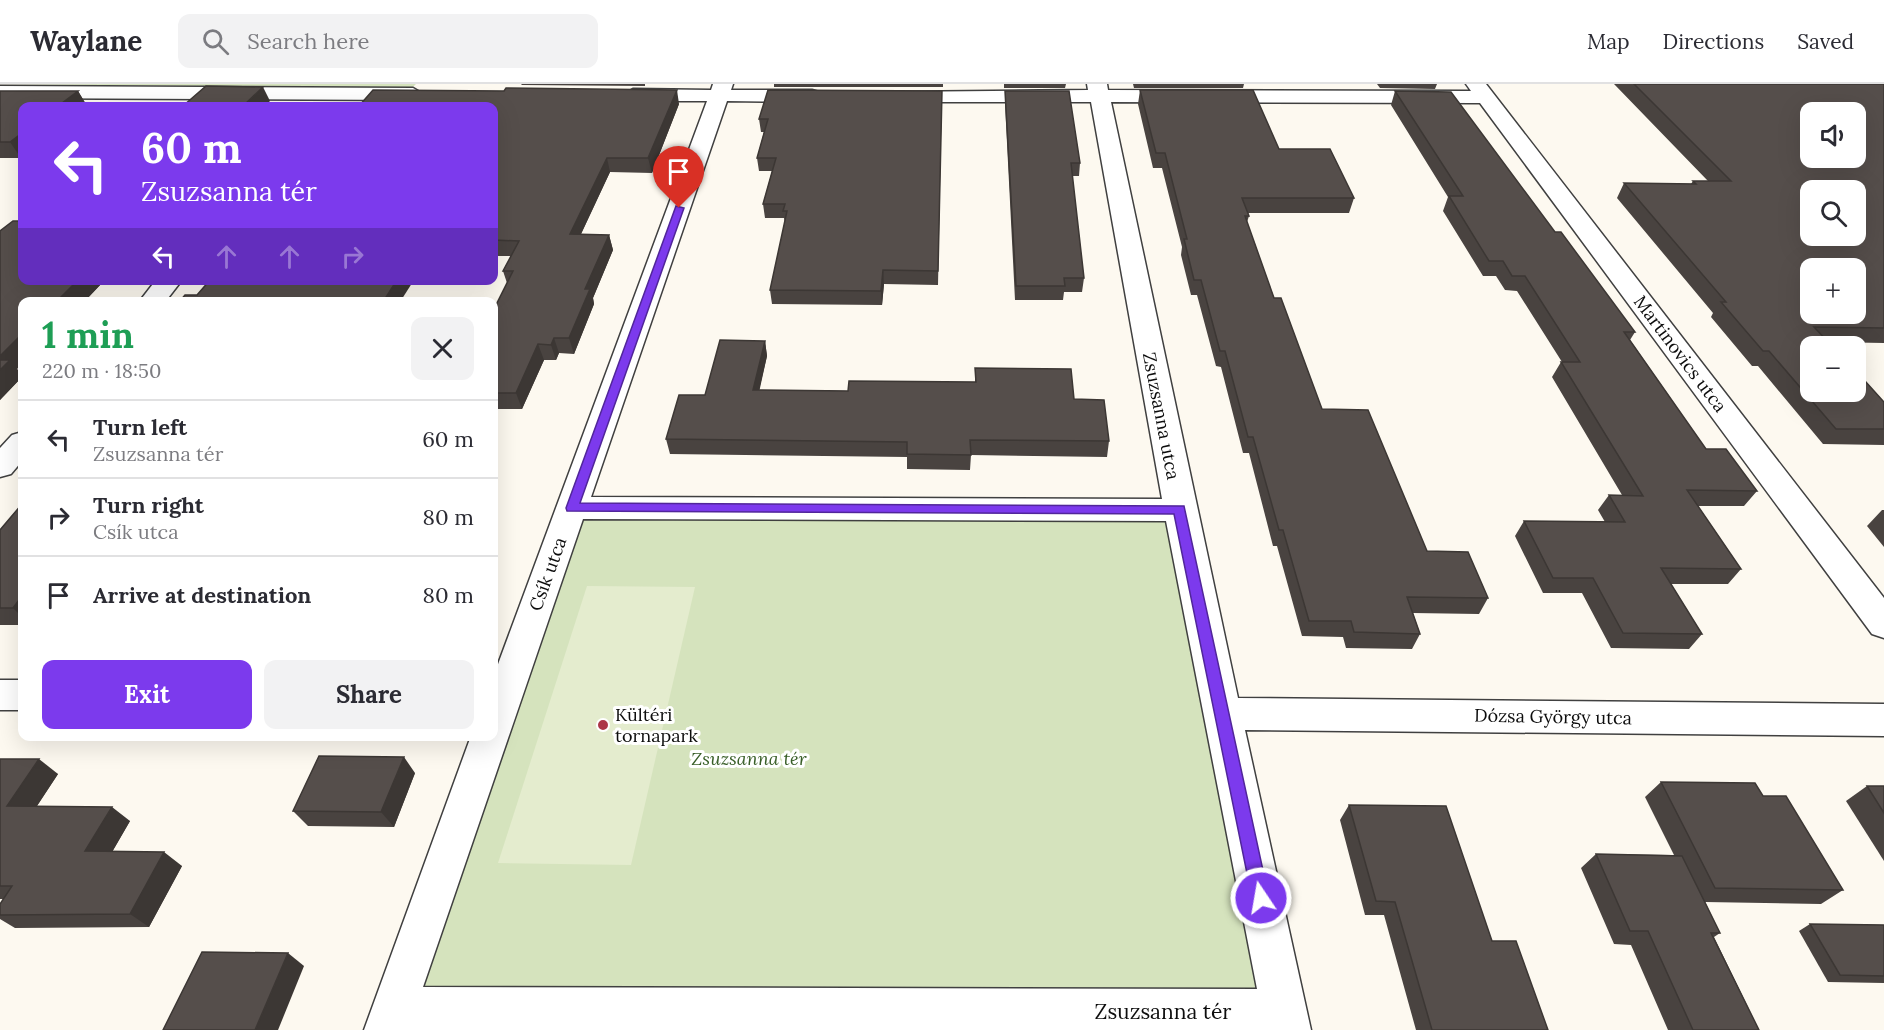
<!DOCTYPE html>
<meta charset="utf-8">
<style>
body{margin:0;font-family:Lora,serif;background:#f2f2f3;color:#2b2b33;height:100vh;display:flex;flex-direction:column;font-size:22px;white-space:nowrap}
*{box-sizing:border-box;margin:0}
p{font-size:20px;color:#7c7c81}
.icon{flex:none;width:33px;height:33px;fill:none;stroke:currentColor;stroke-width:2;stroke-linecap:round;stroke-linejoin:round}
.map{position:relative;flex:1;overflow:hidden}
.side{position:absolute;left:18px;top:213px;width:480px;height:444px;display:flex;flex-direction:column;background:#fff;border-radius:12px;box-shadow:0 6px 24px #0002}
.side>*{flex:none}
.hud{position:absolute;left:18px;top:18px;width:480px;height:183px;border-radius:12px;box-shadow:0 6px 24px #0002;background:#7c3aed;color:#fff;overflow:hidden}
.tools{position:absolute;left:1800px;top:18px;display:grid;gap:12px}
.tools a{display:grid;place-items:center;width:66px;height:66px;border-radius:12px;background:#fff;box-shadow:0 6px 24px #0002;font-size:30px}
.pin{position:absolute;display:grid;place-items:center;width:51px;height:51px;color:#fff;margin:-62px -26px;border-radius:50% 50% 50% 0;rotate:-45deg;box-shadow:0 0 6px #0007}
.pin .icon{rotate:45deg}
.me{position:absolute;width:66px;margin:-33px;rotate:348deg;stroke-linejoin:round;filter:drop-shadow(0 0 4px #0008)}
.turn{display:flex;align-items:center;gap:21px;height:126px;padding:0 24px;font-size:27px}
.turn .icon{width:78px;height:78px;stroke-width:2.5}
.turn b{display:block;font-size:42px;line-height:51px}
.lanes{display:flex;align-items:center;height:57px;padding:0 24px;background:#0003;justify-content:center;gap:30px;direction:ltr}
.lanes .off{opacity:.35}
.round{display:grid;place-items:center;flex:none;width:63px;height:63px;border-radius:12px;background:#f2f2f3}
.overview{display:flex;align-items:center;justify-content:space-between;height:102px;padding:0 24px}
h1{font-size:36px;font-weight:800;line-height:45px;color:#1e9e55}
.action{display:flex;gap:12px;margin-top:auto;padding:12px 24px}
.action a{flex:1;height:69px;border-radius:12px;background:#7c3aed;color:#fff;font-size:24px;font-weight:800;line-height:69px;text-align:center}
.action a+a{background:#f2f2f3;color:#2b2b33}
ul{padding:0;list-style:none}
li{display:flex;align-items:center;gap:18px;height:78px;padding:0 24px;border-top:2px solid #e1e1e2}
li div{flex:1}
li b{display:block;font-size:22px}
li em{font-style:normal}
header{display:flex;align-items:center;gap:36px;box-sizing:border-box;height:84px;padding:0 30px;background:#fff;border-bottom:2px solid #e1e1e2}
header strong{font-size:28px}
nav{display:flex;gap:33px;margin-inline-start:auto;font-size:21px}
.search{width:420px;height:54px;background:#f2f2f3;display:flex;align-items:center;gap:15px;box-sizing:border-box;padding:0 21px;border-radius:12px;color:#7c7c81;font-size:22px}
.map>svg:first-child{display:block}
.green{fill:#d5e3bd}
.pitch{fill:#e4ecce}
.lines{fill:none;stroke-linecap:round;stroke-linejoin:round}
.minor-casing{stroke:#404040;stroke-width:3}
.minor{fill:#fff;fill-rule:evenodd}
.wall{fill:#494340}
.shaded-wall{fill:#3c3734}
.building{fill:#554e4b;stroke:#3c3734;stroke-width:1.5;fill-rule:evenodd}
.route{fill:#7c3aed;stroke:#51269a;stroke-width:1.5}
.poi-dot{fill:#ac3748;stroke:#fff;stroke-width:2}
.labels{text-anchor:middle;stroke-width:6;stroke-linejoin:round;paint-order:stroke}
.street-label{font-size:18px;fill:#0d0d0d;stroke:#fff}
.poi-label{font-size:18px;fill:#0d0d0d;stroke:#fff;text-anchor:start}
.park-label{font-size:18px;font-style:italic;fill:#375d26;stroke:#fff}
.near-street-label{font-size:21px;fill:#0d0d0d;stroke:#fff}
</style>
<header>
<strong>Waylane</strong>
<div class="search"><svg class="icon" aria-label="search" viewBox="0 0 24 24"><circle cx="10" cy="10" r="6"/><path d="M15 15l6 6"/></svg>Search here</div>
<nav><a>Map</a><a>Directions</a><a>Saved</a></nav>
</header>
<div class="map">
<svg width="1884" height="946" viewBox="0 0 1884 946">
<rect width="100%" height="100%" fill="#fdf9f0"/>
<g class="green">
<polygon points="1,0 416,0 412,4"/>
<polygon points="572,424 1180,426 1285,928 393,926 494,652 494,641"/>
</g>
<polygon class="pitch" points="587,502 695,503 631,781 498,779"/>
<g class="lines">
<g class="minor-casing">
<g id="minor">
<path d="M713,0H733L731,6H812L819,8L822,12L819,16L812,18L727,17L591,413L1162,415L1091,18H897L890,16L887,12L890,8L1088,6L1087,0H1107L1108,6L1471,7L1466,0H1486L1884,514V554L1872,550L1480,19L1111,18L1238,614L1884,620V652L1245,646L1311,946H364L471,652H494V591L707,17H633L623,11L633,5L711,6ZM583,435L1166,437L1257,905L423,903Z"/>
<polygon points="0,2 413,4 423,10 413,16 0,14"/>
<polygon points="156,196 182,196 165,218 139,218"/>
<polygon points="22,348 22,377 11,390 0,393 0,364 12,351"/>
<rect x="0" y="596" width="22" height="30"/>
</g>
</g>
<use href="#minor" class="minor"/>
</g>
<g class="wall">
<polygon points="521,0 645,0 645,2 522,1"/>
<rect x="774" y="0" width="169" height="3"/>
<polygon points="1004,0 1066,0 1065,4 1004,4"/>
<polygon points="1133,0 1244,0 1243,4 1134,4"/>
<polygon points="1377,0 1437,0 1435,5 1380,4"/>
<polygon points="1614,0 1884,0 1884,259 1828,258 1884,318 1884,361 1823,360 1758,282 1752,282 1711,233 1713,229 1617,114 1624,99 1691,100 1693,97 1708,97"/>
<polygon points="1140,6 1279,65 1354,114 1349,129 1248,129 1249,132 1247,138 1274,214 1322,325 1427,467 1488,514 1479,530 1413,529 1420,550 1412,565 1346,564 1343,553 1302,552 1277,462 1273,462 1249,369 1243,369 1221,283 1216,282 1197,211 1191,211 1181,171 1182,163 1162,84 1153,84 1138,20"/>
<polygon points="0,7 78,7 87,22 22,22 21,74 0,74"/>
<polygon points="942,7 938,201 884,200 882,221 772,220 770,206 785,139 784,134 765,134 763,120 772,87 759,87 757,74 764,48 761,48 759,35"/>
<polygon points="1005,7 1080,79 1079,92 1072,92 1084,194 1082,208 1064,208 1063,216 1015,216 1005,20"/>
<polygon points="1395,7 1555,148 1635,248 1630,256 1706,365 1757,407 1744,422 1698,422 1741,485 1728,500 1671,500 1702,550 1689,565 1611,564 1582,509 1543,509 1515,452 1524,437 1605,438 1598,426 1609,411 1622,411 1552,293 1561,278 1562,278 1517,207 1505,206 1496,192 1483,192 1443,127 1448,113 1391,21"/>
<polygon points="679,20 652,89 610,88 581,150 609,151 613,166 593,214 594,220 574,270 559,269 556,276 544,276 522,325 494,325 494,225 507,199 503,187 511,172 494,172 494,22"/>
<polygon points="0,147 22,196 114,196 111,200 102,199 84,218 22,218 17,285 22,291 22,293 0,316"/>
<polygon points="765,257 767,272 759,306 848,307 975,298 975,284 1074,315 1109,357 1107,373 971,371 970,386 907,385 907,373 670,370 666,355 705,311"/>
<polygon points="22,420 22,541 0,541 0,446"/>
<polygon points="1882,426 1884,426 1884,463 1867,442"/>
<polygon points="0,675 58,690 37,722 130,737 112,768 182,782 149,843 15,844 0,835 0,820 3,815 0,815"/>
<polygon points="415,689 394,743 308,742 293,727"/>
<polygon points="1661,698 1763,712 1843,806 1821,820 1705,818 1720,849 1714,853 1759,946 1668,946 1631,861 1614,860 1581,784 1596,770 1674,771 1645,713"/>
<polygon points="1867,702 1884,702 1884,777 1846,717"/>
<polygon points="1349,721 1492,857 1548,946 1416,946 1384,831 1365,831 1340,736"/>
<polygon points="1810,840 1884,841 1884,899 1828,898 1799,847"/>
</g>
<g class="shaded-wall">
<polygon points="263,3 270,17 265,22 243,22"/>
<polygon points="677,6 679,20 652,89 648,74"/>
<polygon points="78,7 87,22 58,22"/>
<polygon points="22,49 22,73 21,74 10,58"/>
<polygon points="607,74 610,88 574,165 570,150"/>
<polygon points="609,151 613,166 593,214 594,220 574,270 569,254 585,205"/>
<polygon points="883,186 884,200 882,221 881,207"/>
<polygon points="78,196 100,196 102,199 84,218 56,218"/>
<polygon points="397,196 414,196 400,218 383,218"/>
<polygon points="22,250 22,280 17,285 22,291 22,293 0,316 0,272"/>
<polygon points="554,254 559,269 556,276 551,261"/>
<polygon points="765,257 767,272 756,322 753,306"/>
<polygon points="538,260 544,276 522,325 516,309"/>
<polygon points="22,512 22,533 13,524"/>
<polygon points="404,673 415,689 394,743 381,728"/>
<polygon points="39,675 58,690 27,737 7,722"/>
<polygon points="112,723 130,737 104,782 85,767"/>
<polygon points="164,768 182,782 149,843 130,830"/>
<polygon points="288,869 304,882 278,946 255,946"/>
</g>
<g class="building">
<path d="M1634,0H1884V244L1814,243L1832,262H1810V308H1856V287L1884,318V345H1836L1769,267H1763L1721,218H1726L1624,99L1696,100L1693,97H1731ZM1810,28H1856V74H1810ZM1810,106H1856V152H1810ZM1810,184H1856V230H1810Z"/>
<polygon points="206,2 263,3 243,22 183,22"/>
<polygon points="506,4 677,6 648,74 607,74 570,150 609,151 585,205 590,205 569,254 554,254 551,261 538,260 516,309 494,309 494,225 513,187 503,187 519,157 494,156 494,22 359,22 373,6 504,7"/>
<polygon points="768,6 942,7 938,187 883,186 881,207 770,206 787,127 783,127 785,120 763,120 776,74 757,74 768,35 759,35"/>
<polygon points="1140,6 1253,6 1279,65 1330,65 1354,114 1242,114 1249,132 1245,132 1274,214 1281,214 1322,325 1368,326 1427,467 1468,468 1488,514 1407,513 1420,550 1354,548 1351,537 1309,537 1283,446 1279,446 1253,353 1248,353 1225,267 1220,267 1201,196 1194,196 1184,155 1187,155 1165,69 1156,69"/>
<polygon points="0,7 78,7 58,22 22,22 22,49 10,58 0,58"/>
<polygon points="1005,7 1069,7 1080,79 1071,79 1084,194 1064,194 1065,202 1016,202"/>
<polygon points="1395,7 1451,8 1555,148 1561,148 1635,248 1624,248 1706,365 1726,365 1757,407 1687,406 1741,485 1661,484 1702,550 1623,549 1593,494 1553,494 1524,437 1625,438 1609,411 1643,412 1561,278 1580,278 1525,192 1512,192 1503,177 1489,177 1449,112 1463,112"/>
<polygon points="13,137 22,137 22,196 78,196 56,218 22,218 22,250 0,272 0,147"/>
<polygon points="210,196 397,196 383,218 179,218 185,211 197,211"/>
<polygon points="720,256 765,257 753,306 848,307 849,297 976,298 975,284 1071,285 1074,315 1104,316 1109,357 970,356 971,371 907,370 907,358 666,355 679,311 705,311"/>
<polygon points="0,276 10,276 0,286"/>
<polygon points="22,420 22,512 13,524 0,524 0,446"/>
<polygon points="319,672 404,673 381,728 293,727"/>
<polygon points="0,675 39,675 7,722 112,723 85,767 164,768 130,830 0,831 0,820 12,802 0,802"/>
<polygon points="1661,698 1755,699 1763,712 1786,712 1843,806 1715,804"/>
<polygon points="1867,702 1884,702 1884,729"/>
<polygon points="1349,721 1446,722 1492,857 1516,857 1548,946 1432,946 1395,818 1376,817"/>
<polygon points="1596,770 1682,772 1720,849 1711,849 1759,946 1693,946 1648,847 1630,847"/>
<polygon points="1810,840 1884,841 1884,892 1840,891"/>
<polygon points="202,868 288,869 255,946 163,946"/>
</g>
<polygon class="route" points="676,122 684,124 580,419 1184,422 1269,814 1267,820 1261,822 1254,820 1252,814 1174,430 567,427 566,424"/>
<circle class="poi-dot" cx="603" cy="641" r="6"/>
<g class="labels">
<g class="street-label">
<text transform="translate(1680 270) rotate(53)" y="6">Martinovics utca</text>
<text transform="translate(1161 332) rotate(79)" y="6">Zsuzsanna utca</text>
<text transform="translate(548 490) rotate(-70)" y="6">Csík utca</text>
<text transform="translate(1553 633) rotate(1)" y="6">Dózsa György utca</text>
</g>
<g class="poi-label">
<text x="615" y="637">Kültéri<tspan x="615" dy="21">tornapark</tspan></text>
</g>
<g class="park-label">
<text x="749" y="681">Zsuzsanna tér</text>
</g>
<g class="near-street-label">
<text x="1163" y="935">Zsuzsanna tér</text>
</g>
</g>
</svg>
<div class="tools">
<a><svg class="icon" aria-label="sound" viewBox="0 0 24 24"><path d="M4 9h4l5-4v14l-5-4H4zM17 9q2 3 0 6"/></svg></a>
<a><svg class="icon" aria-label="search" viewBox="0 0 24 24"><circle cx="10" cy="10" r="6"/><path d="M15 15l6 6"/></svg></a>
<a>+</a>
<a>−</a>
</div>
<div class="pin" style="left:679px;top:124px;background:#d93025"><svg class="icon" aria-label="arrive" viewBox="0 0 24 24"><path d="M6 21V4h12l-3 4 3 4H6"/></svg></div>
<svg class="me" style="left:1261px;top:814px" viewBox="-20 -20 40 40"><circle r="17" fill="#7c3aed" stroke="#fff" stroke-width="3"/><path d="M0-11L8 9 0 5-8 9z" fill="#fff"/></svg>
<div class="hud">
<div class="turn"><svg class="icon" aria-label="left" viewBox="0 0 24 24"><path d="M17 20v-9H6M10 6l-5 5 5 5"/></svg><div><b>60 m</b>Zsuzsanna tér</div></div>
<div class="lanes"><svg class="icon" aria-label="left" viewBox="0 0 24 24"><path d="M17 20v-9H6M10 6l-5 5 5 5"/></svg><svg class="icon off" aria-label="ahead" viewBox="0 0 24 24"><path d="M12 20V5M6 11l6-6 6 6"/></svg><svg class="icon off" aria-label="ahead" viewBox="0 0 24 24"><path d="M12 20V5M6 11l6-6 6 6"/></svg><svg class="icon off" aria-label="right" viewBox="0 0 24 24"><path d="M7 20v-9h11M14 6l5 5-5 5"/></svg></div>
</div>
<section class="side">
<div class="overview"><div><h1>1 min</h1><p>220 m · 18:50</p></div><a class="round"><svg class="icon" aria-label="close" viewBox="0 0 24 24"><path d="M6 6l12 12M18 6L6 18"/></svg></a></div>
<ul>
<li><svg class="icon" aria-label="left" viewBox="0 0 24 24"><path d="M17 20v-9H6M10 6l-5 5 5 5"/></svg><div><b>Turn left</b><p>Zsuzsanna tér</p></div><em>60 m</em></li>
<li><svg class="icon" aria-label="right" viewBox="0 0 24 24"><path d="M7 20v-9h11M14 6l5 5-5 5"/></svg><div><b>Turn right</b><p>Csík utca</p></div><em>80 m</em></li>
<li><svg class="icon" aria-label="arrive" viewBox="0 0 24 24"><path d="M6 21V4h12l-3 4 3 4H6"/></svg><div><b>Arrive at destination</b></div><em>80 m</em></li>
</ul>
<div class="action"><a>Exit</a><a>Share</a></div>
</section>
</div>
